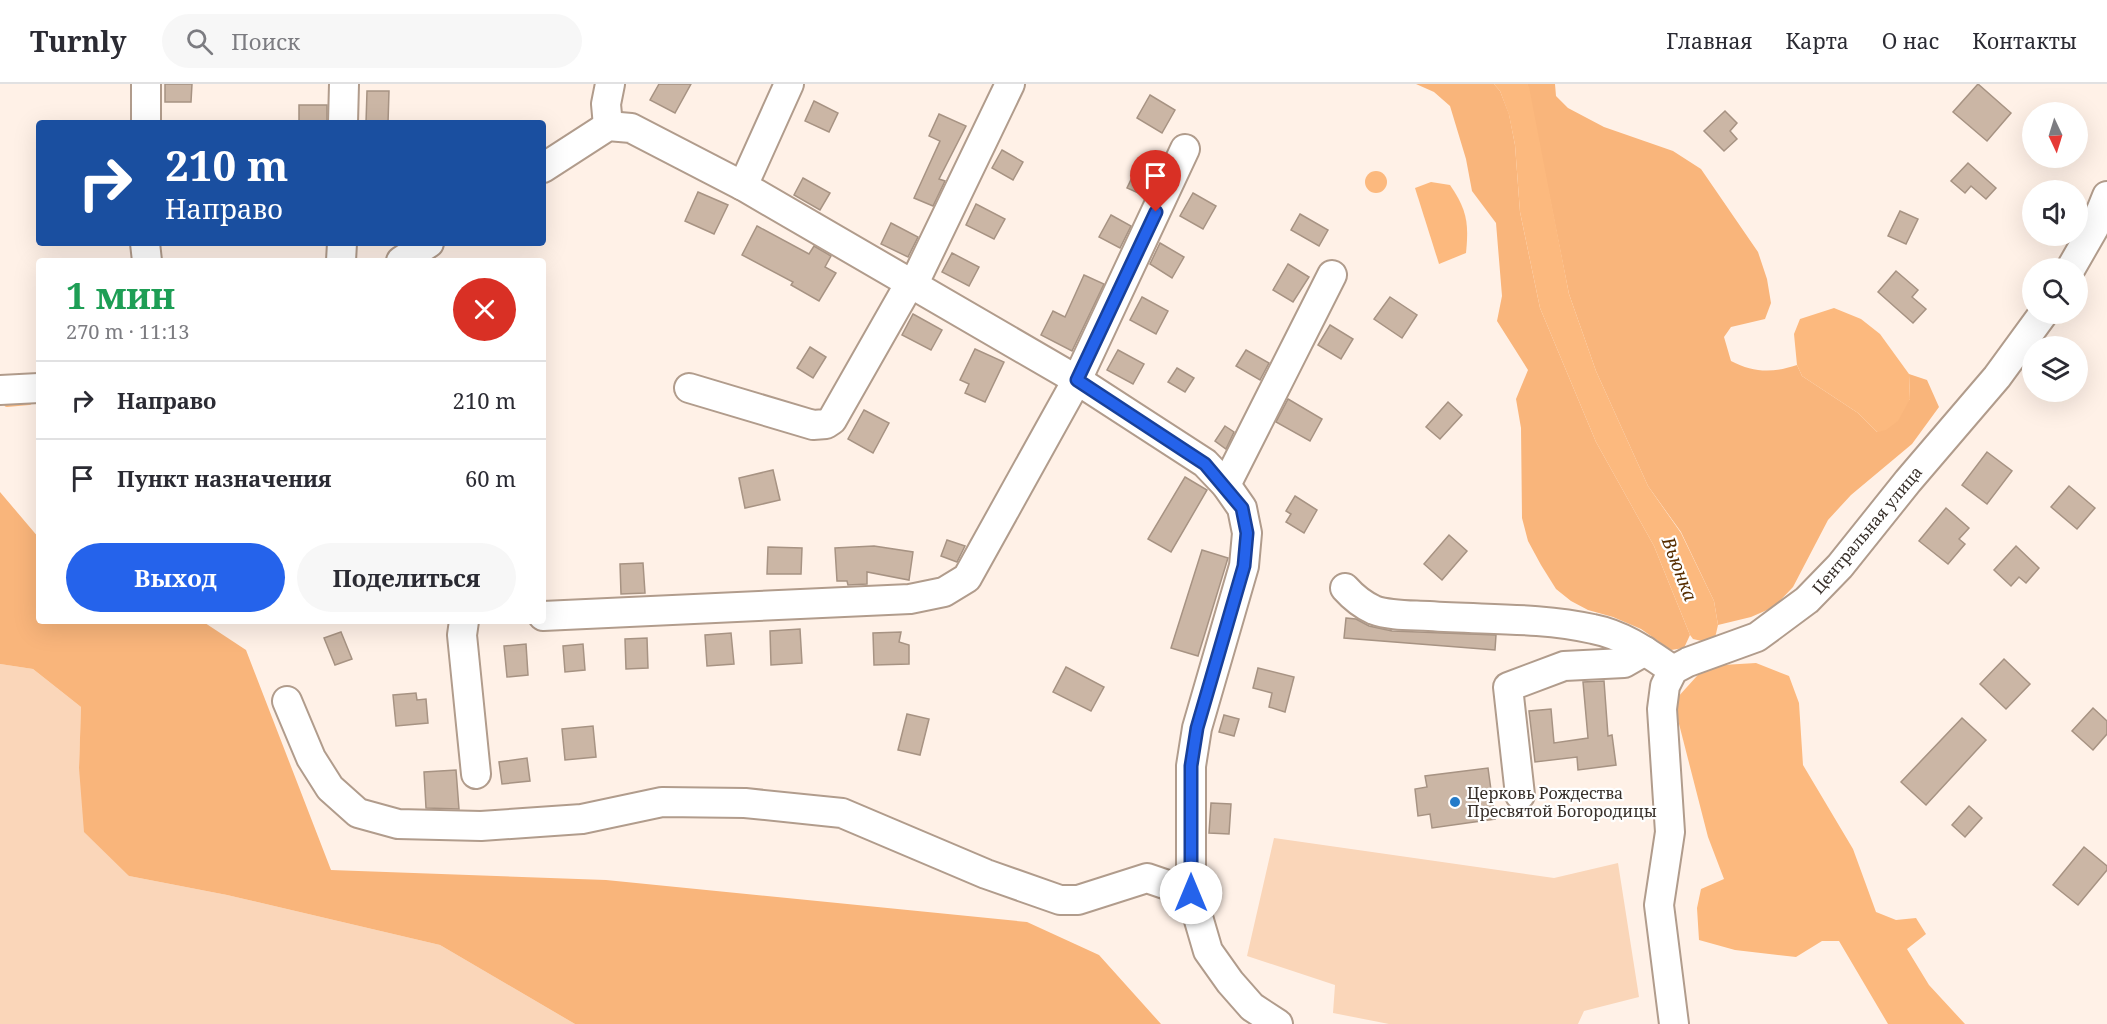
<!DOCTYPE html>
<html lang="ru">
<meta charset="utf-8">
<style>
body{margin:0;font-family:"Noto Serif",serif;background:#f7f7f7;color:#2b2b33;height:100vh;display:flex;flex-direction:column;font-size:22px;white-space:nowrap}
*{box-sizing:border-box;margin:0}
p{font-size:20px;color:#7c7c81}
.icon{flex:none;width:33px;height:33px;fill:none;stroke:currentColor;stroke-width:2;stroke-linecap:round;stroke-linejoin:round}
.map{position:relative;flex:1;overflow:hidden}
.drawer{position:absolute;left:36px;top:174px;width:510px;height:366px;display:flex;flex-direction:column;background:#fff;border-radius:6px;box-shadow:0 6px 24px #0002}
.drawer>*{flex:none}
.banner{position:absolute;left:36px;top:36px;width:510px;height:126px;border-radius:6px;box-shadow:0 6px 24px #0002;background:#1a4fa0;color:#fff;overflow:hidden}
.needle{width:39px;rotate:176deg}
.controls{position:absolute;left:2022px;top:18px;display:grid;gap:12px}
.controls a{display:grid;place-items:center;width:66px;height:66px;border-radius:50%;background:#fff;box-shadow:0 6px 24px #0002;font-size:30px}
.pin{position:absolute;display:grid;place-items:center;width:51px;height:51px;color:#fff;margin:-62px -26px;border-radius:50% 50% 50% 0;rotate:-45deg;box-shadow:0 0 6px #0007}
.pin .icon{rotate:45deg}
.me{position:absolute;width:66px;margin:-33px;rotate:0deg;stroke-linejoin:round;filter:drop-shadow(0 0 4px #0008)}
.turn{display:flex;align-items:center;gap:21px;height:126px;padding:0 30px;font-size:27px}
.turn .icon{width:78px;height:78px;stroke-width:2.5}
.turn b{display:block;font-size:42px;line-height:51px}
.round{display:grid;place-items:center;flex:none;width:63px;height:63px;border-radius:32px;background:#f7f7f7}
.summary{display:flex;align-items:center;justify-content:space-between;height:102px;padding:0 30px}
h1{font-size:36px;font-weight:700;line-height:45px;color:#1e9e55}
.action{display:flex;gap:12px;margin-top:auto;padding:12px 30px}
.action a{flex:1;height:69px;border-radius:36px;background:#2563eb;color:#fff;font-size:24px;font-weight:700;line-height:69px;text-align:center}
.action a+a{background:#f7f7f7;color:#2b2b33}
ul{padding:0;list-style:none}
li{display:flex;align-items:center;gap:18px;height:78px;padding:0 30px;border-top:2px solid #e1e1e2}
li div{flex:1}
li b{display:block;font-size:22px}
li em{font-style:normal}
header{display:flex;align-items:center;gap:36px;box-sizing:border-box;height:84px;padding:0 30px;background:#fff;border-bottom:2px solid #e1e1e2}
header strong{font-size:28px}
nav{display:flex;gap:33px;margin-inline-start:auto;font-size:21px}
.search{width:420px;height:54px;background:#f7f7f7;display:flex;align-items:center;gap:15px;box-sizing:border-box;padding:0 21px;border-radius:33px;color:#7c7c81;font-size:22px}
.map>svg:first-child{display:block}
.green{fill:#fad6b9}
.forest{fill:#f9b57b}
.water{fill:#fcb97e}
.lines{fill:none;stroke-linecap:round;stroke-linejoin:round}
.stream{stroke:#fcb97e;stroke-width:6}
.building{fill:#cbb6a5;stroke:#a79383;stroke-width:1.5}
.minor-casing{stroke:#b19c8c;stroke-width:32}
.minor{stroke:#fff;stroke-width:28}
.route-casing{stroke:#184099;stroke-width:15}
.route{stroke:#2563eb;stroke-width:10}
.poi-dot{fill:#247bc9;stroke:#fff;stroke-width:2}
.labels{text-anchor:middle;stroke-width:4.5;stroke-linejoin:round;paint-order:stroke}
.street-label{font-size:16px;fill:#372f29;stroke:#fff}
.poi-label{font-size:16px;fill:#372f29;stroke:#fff;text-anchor:start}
.water-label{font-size:18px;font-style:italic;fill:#582e00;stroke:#fff}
</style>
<header>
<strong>Turnly</strong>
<div class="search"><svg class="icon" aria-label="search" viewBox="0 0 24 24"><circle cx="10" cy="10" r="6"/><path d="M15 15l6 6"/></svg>Поиск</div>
<nav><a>Главная</a><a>Карта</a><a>О нас</a><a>Контакты</a></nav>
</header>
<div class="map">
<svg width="2107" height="940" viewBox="0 0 2107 940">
<rect width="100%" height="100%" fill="#fff1e7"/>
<g class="green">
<polygon points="0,580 33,585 81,623 79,684 129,792 227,811 440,861 575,940 0,940"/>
<polygon points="1274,754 1554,794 1618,779 1639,913 1584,927 1578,940 1389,940 1333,929 1335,901 1247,872"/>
</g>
<g class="forest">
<polygon points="1416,0 1494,0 1500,7 1509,30 1515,61 1520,128 1540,224 1596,358 1654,462 1690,551 1684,564 1671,566 1641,545 1613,533 1588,526 1571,517 1556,505 1541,481 1528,457 1522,434 1521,344 1516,315 1528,286 1497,237 1502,212 1496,139 1472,107 1466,75 1450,22 1434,8"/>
<path d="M1527,0H1555L1556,12L1568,24L1604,43L1673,67L1701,85L1758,168L1767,195L1771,219L1765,235L1731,243L1724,253L1731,277C1754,289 1773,289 1797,281L1802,292L1858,329L1877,348L1910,315L1909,290L1927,296L1939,323L1912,360L1851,411L1828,436L1793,503L1774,523L1751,533L1718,541L1714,517L1691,469L1681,448L1648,402L1596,287L1569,210Z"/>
<polygon points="0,408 39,454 39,537 202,537 246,566 331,786 606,796 1027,838 1099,871 1161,940 575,940 440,861 227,811 129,792 84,748 79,684 81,623 33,585 0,580"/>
</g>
<g class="water">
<polygon points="1494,0 1527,0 1529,3 1569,210 1596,287 1648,402 1681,449 1714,517 1718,541 1715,554 1706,558 1693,555 1690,551 1654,462 1596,358 1540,224 1520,128 1515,61 1509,31 1500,7"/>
<circle cx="1376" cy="98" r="11"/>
<path d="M1431,98L1450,101C1467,126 1469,139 1466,169L1439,180L1415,104Z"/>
<polygon points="1834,224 1861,235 1880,250 1909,290 1910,315 1898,337 1886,346 1877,348 1858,329 1802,292 1797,281 1794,250 1800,235"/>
<polygon points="1756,579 1789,592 1799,619 1803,681 1853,765 1876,828 1896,836 1916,834 1926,850 1907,865 1929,901 1965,940 1888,940 1839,857 1822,857 1796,873 1735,866 1699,856 1697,824 1701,805 1724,795 1708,753 1678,636 1677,614 1706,582"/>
</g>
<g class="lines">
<polyline class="stream" points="7,320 29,318"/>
</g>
<g class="building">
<polygon points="165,0 192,0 191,18 165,18"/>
<polygon points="659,0 691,0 675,29 650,16"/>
<polygon points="1978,0 2011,29 1987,57 1953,28"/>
<polygon points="367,7 389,7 388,39 366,39"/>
<polygon points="1150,11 1175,26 1162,49 1137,34"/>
<polygon points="814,17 838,29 829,48 805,37"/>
<rect x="299" y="21" width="28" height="18"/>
<polygon points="1725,27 1737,39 1730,47 1737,55 1724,67 1704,47"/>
<polygon points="939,30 966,42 939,95 945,97 933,122 914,114 940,57 929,52"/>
<polygon points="1002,66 1023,78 1013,96 992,84"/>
<polygon points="1141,75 1158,83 1145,112 1127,104"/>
<polygon points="1968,79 1996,104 1986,115 1971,102 1965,109 1951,97"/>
<polygon points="803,94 830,109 820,126 794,111"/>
<polygon points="698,108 728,121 714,150 685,137"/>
<polygon points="1193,109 1216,122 1203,145 1180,132"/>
<polygon points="976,120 1005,135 994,155 966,141"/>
<polygon points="1900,127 1918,135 1906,160 1888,152"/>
<polygon points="1300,130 1328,146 1319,162 1291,146"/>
<polygon points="1111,131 1131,142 1120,164 1099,153"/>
<polygon points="891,139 918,153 908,173 881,160"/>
<polygon points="757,142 809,170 814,162 831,172 825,183 836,189 819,217 791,201 793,198 742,171"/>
<polygon points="1160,159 1184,173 1172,194 1150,180"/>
<polygon points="952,169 979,183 969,202 942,188"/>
<polygon points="1288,180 1309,193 1293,218 1273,206"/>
<polygon points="1896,187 1918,206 1912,213 1926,225 1913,239 1878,208"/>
<polygon points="1084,191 1104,200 1072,267 1041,251 1053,227 1065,233"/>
<polygon points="1142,213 1168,227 1156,250 1130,236"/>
<polygon points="1390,213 1417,231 1402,254 1374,235"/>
<polygon points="913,230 942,246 931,266 902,251"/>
<polygon points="1330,241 1353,255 1341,275 1318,261"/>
<polygon points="810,263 826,273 813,294 797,284"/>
<polygon points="975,265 1004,278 985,318 965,309 969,300 960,296"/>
<polygon points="1118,266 1144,280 1133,300 1107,286"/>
<polygon points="1246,266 1269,279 1260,296 1236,282"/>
<polygon points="1177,284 1194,294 1185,308 1168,298"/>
<polygon points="1288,315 1322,335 1310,357 1276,338"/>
<polygon points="1448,318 1462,331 1440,355 1426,343"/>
<polygon points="864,326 889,339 873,369 848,355"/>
<polygon points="1225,342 1234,348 1226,365 1215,357"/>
<polygon points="1987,368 2012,387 1987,420 1962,401"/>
<polygon points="773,386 780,416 745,424 739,394"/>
<polygon points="1185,393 1207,406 1171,468 1148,455"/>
<polygon points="2069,402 2095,424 2077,445 2051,423"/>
<polygon points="1295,412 1317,426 1304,449 1286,438 1291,430 1286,427"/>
<polygon points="1946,424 1969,444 1959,455 1965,460 1948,480 1919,457"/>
<polygon points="1449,451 1467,467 1442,496 1424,480"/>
<polygon points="947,456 965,462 957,478 941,472"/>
<polygon points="874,462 913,468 909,496 867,488 867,500 848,501 847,497 837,497 835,464"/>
<polygon points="2016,462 2039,484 2026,499 2019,493 2011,502 1994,486"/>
<polygon points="768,463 802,464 801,490 767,490"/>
<polygon points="1202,466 1228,474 1198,572 1171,564"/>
<polygon points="643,479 645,509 621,510 620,480"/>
<polygon points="1346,534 1356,535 1369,542 1392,547 1496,551 1495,566 1344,554"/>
<polygon points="800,545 802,579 771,581 770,547"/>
<polygon points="341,548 352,575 335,581 324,554"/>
<polygon points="901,548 899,558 909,561 909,580 874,581 873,549"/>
<polygon points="731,549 734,580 707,582 705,551"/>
<polygon points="647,554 648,584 626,585 625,555"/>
<polygon points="526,560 528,591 507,593 504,562"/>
<polygon points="583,560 585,586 565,588 563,562"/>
<polygon points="2004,575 2030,600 2006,625 1980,600"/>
<polygon points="1066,583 1104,603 1091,627 1053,608"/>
<polygon points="1258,584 1294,593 1285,628 1269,623 1272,609 1253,604"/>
<polygon points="1604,597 1608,652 1612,651 1616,681 1578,686 1577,673 1535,678 1529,627 1551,625 1554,659 1588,654 1583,598"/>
<polygon points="416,609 417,616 426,615 428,639 396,642 393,611"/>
<polygon points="2093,624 2107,637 2107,650 2093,666 2072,647"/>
<polygon points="907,630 929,635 920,671 898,666"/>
<polygon points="1224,631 1239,635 1234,652 1219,648"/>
<polygon points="1962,634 1986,656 1926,721 1901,698"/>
<polygon points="593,642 596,673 565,676 562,645"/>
<polygon points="527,674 530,697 502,700 499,678"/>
<polygon points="1488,684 1495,735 1432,744 1430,730 1418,732 1415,705 1427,703 1425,692"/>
<polygon points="456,686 459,725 426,724 424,688"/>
<polygon points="1211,719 1231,720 1229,750 1209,749"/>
<polygon points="1969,722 1982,734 1965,753 1952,741"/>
<polygon points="2084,763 2107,782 2107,786 2078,821 2053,801"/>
</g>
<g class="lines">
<g class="minor-casing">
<g id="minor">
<polyline points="146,39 146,0"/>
<polyline points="343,39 344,0"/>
<polyline points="608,42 606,20 610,0"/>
<polyline points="543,84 608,42 631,44 743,102 1077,296 1205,379 1226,401 1242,424 1247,449 1244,482 1197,644 1191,682 1191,809 1208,867 1230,898 1252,923 1278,940"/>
<polyline points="743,102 789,0"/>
<polyline points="145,159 147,177"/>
<polyline points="341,177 342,159"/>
<polyline points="401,177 429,159"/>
<polyline points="2071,184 2094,144 2107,112"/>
<polyline points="689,304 813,341 826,340 832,336 910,199 919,189 1010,0"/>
<polyline points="0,306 39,304"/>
<polyline points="1226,401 1332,191"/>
<path d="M1345,504C1353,513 1363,521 1374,526C1390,532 1411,531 1429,532C1483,536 1539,533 1593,545C1624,551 1648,569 1673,586"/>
<polyline points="543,532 910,515 944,508 967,494 1077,296 1185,65"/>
<polyline points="464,537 462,551 476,690"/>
<polyline points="287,617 311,674 330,704 358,729 398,740 481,742 582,735 662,718 745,719 842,729 986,790 1060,816 1078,816 1147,794 1191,809"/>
<polyline points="1520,711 1508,603 1564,582 1624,579 1645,567"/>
<polyline points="1674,940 1659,821 1670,748 1662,625 1665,602 1673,586 1688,578 1757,553 1807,516 1840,482 1908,397 1997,293 2043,230"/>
</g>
</g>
<use href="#minor" class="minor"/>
</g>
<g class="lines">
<g class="route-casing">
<polyline id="route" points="1156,128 1077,296 1205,380 1242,424 1247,449 1244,482 1197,644 1191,682 1191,809"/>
</g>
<use href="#route" class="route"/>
</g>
<circle class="poi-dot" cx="1455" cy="718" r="6"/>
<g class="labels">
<g class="street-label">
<text transform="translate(1867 446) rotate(-50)" y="6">Центральная улица</text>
</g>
<g class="poi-label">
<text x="1467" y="715">Церковь Рождества<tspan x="1467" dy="18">Пресвятой Богородицы</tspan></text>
</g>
<g class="water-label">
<text transform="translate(1679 485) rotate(69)" y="6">Вьюнка</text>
</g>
</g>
</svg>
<div class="controls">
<a><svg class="needle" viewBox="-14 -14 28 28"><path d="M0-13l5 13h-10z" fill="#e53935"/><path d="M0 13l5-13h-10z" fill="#7c7c81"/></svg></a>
<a><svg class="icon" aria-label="sound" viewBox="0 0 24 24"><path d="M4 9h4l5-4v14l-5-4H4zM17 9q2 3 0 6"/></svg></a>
<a><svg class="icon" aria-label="search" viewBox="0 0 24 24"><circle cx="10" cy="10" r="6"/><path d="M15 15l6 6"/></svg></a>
<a><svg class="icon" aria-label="layers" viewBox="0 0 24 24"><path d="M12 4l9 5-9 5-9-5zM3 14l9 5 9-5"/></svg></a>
</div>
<div class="pin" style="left:1156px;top:128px;background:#d93025"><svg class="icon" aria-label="arrive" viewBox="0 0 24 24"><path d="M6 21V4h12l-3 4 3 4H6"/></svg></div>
<svg class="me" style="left:1191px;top:809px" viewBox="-20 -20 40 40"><circle r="19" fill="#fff"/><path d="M0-13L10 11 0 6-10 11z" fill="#2563eb"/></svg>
<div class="banner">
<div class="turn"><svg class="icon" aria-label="right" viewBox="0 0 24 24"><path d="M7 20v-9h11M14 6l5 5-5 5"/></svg><div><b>210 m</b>Направо</div></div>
</div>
<section class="drawer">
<div class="summary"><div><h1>1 мин</h1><p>270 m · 11:13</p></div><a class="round" style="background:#d93025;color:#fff"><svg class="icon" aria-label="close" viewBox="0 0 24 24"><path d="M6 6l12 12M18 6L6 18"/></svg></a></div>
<ul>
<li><svg class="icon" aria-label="right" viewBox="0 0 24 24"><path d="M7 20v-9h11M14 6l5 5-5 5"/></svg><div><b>Направо</b></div><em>210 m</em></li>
<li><svg class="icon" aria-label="arrive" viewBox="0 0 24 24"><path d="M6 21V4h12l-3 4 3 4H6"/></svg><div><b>Пункт назначения</b></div><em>60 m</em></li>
</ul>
<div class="action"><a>Выход</a><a>Поделиться</a></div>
</section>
</div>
